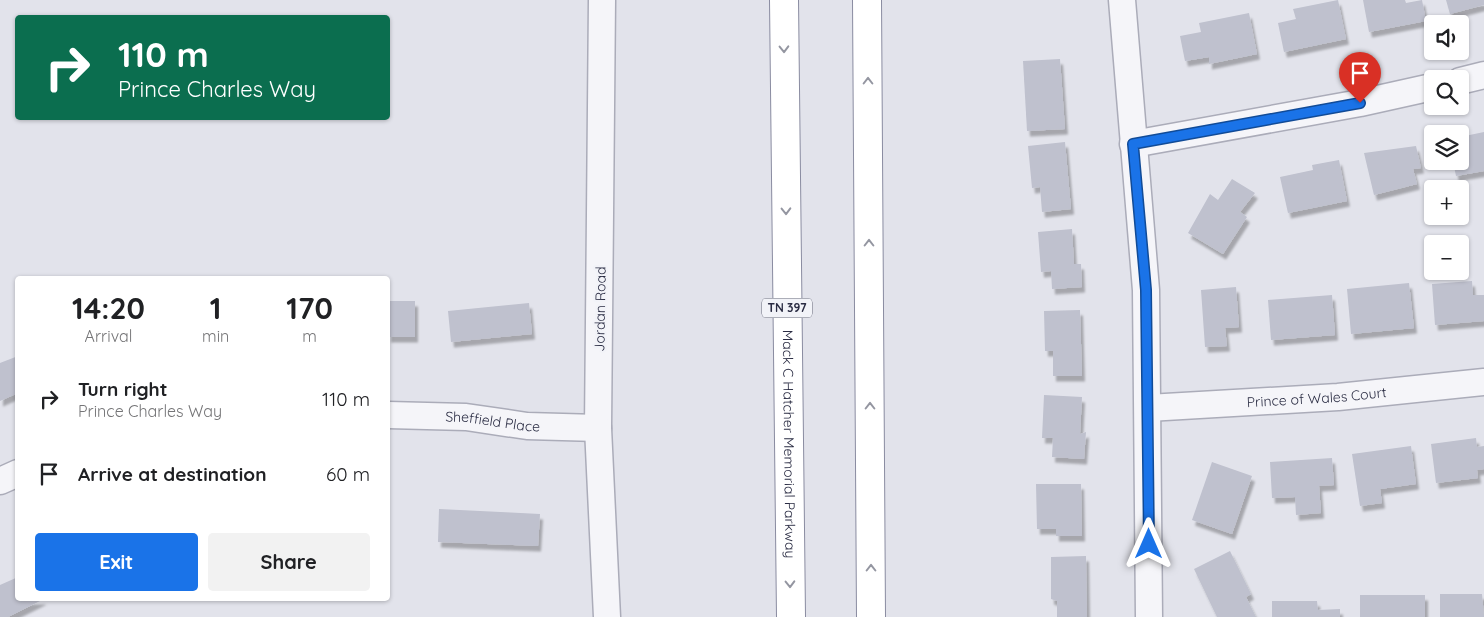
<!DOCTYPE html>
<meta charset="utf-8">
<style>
body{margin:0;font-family:Quicksand,sans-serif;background:#f2f2f2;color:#202124;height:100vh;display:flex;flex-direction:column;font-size:19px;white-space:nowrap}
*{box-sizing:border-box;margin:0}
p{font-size:16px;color:#757577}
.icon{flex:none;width:28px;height:28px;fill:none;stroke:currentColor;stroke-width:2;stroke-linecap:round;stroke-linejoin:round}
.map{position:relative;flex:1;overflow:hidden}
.sheet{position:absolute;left:15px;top:276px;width:375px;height:325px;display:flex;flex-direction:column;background:#fff;border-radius:5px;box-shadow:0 1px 4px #0004}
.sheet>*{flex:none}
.banner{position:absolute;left:15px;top:15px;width:375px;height:105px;border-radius:5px;box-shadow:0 1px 4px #0004;background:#0b6e4f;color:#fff;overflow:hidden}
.fabs{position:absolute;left:1424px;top:15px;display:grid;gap:10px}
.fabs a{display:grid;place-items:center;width:45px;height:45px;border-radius:5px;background:#fff;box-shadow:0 1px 4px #0004;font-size:25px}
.pin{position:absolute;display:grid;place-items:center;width:42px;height:42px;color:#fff;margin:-51px -21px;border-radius:50% 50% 50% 0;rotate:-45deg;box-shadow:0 0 5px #0007}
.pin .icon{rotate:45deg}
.me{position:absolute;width:55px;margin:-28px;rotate:0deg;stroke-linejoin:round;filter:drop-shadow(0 0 4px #0008)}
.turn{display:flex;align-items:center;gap:18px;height:105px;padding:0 20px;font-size:22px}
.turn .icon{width:65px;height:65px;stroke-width:2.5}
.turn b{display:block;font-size:35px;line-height:42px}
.eta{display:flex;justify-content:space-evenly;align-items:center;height:85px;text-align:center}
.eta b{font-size:30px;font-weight:700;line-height:35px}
.action{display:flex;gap:10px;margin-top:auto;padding:10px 20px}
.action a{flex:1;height:58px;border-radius:5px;background:#1a73e8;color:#fff;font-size:20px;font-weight:700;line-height:58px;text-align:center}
.action a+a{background:#f2f2f2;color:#202124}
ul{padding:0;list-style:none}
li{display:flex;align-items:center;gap:15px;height:75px;padding:0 20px}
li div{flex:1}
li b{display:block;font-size:19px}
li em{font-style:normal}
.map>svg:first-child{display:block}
.building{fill:#bfc1ce;filter:url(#shadow)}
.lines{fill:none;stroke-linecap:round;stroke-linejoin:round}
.minor-casing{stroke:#abacb9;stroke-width:29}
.highway-casing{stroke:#8a8ca1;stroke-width:30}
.minor{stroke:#f5f5f9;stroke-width:26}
.highway{stroke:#fff;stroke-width:28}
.oneway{stroke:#9496a1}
.route-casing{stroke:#114b97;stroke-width:12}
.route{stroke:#1a73e8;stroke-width:9}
.labels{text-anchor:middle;stroke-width:5;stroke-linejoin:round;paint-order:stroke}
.shield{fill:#f2f3f8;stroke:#666879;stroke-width:1}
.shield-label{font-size:12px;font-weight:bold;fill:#2a2c43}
.street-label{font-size:14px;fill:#2a2c43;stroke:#f2f3f8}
</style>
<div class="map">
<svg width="1484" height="617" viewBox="0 0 1484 617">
<defs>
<filter id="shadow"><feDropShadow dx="3" dy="5.5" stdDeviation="1" flood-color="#0004"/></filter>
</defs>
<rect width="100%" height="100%" fill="#e2e3eb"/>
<g class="building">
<polygon points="1338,0 1346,39 1284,52 1278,23 1296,19 1293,9"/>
<polygon points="1363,0 1405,0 1406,3 1422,0 1426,21 1369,32"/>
<polygon points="1446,0 1484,0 1484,5 1450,14"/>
<polygon points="1249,13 1257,54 1209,64 1209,57 1185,61 1180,36 1201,32 1199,23"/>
<polygon points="1060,59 1065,129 1027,131 1023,61"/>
<polygon points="1484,132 1484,171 1456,176 1453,161 1460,161 1460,137"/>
<polygon points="1065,142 1071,209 1042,212 1040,187 1032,188 1028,146"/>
<polygon points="1416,146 1421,168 1413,169 1417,184 1374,195 1364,153"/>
<polygon points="1339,160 1347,201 1288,213 1280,177 1313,170 1312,165"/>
<polygon points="1232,179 1255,193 1240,212 1247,217 1223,254 1188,233 1210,194 1218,200"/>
<polygon points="1072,229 1074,264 1081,264 1082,287 1052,289 1051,271 1041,272 1038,232"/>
<polygon points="1472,281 1473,295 1484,295 1484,321 1435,325 1432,284"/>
<polygon points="1409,283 1414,328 1351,334 1347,289"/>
<polygon points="1236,287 1239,327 1225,328 1227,346 1205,347 1201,290"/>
<polygon points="1332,295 1335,335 1271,340 1268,300"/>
<rect x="388" y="301" width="27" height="36"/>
<polygon points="529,303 532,334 451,342 448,311"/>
<polygon points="1080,310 1082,376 1053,376 1053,351 1045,351 1044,311"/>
<polygon points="18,356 18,393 0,401 0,363"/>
<polygon points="1044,395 1082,397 1080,434 1086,432 1084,459 1052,457 1053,438 1042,438"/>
<polygon points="1476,438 1477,447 1484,446 1484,469 1477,470 1478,478 1436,483 1431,444"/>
<polygon points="1411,446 1416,484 1380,489 1382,503 1360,506 1352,454"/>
<polygon points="1332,458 1334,485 1319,486 1321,513 1296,515 1295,497 1272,498 1270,462"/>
<polygon points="1212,462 1252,476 1232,534 1192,520"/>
<polygon points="1036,484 1081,484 1082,536 1056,536 1056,529 1037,529"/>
<polygon points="439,509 540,514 538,546 438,542"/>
<polygon points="1230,551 1251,594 1246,597 1256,617 1217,617 1194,569"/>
<polygon points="1086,556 1087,617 1057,617 1057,601 1051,599 1051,557"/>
<polygon points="18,577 18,599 44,599 8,617 0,617 0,585"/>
<polygon points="1440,594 1482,594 1484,617 1440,617"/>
<rect x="1360" y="595" width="65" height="22"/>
<polygon points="1272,601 1317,601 1318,610 1340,609 1340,617 1272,617"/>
</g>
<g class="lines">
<g class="minor-casing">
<g id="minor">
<polyline points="602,0 598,428 607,617"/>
<polyline points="1122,0 1146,290 1149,617"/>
<polyline points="1460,81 1484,75"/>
<polyline points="1133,144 1360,103 1432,87"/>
<path id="s1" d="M1148,408L1338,397L1484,382"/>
<path id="s2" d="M388,415L466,417L527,426L598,428"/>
<polyline points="0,481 18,473"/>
</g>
</g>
<g class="highway-casing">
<g id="highway">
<path id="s3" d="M784,0L791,617"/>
<polyline points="867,0 871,617"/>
</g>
</g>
<use href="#minor" class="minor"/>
<use href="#highway" class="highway"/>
</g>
<defs><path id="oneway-chevron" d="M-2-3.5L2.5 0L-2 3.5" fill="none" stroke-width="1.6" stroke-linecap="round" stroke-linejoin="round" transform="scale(1.25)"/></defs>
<g class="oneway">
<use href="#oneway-chevron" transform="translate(784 49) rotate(89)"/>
<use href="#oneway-chevron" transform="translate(868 81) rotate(-90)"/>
<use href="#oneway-chevron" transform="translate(786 211) rotate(89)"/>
<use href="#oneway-chevron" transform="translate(869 243) rotate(-90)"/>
<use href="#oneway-chevron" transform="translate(870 406) rotate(-90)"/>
<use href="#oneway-chevron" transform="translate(871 568) rotate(-90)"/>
<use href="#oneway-chevron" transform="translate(790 584) rotate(89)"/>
</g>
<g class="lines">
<g class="route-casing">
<polyline id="route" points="1149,544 1146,290 1133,144 1360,103"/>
</g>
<use href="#route" class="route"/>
</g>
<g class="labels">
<rect class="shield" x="762" y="298.5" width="50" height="19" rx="4"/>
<g class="shield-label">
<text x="787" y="312">TN 397</text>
</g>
<g class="street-label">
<text transform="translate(600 309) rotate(-89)" y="5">Jordan Road</text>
<text dy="5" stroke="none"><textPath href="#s1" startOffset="169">Prince of Wales Court</textPath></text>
<text dy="5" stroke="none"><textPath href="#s2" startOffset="105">Sheffield Place</textPath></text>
<text dy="5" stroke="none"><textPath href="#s3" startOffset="444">Mack C Hatcher Memorial Parkway</textPath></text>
</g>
</g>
</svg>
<div class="fabs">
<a><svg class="icon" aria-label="sound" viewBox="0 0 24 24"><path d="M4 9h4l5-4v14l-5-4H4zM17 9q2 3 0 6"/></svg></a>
<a><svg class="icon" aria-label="search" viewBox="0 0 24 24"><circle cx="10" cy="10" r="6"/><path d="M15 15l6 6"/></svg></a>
<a><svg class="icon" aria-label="layers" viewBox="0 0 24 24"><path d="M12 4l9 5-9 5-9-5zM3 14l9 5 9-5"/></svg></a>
<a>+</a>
<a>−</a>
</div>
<div class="pin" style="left:1360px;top:103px;background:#d93025"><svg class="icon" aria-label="arrive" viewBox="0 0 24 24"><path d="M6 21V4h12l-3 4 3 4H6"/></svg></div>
<svg class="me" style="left:1149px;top:544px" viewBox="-20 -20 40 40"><path d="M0-17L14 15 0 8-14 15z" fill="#1a73e8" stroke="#fff" stroke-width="4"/></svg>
<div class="banner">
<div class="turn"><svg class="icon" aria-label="right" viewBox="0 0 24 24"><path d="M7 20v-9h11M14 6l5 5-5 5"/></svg><div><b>110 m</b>Prince Charles Way</div></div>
</div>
<section class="sheet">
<div class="eta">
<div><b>14:20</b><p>Arrival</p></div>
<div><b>1</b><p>min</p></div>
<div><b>170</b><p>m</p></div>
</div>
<ul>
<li><svg class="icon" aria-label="right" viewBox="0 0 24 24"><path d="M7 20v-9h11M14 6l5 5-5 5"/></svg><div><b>Turn right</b><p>Prince Charles Way</p></div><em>110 m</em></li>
<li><svg class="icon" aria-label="arrive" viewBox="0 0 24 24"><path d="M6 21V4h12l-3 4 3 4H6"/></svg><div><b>Arrive at destination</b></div><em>60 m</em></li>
</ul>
<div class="action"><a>Exit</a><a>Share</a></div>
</section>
</div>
